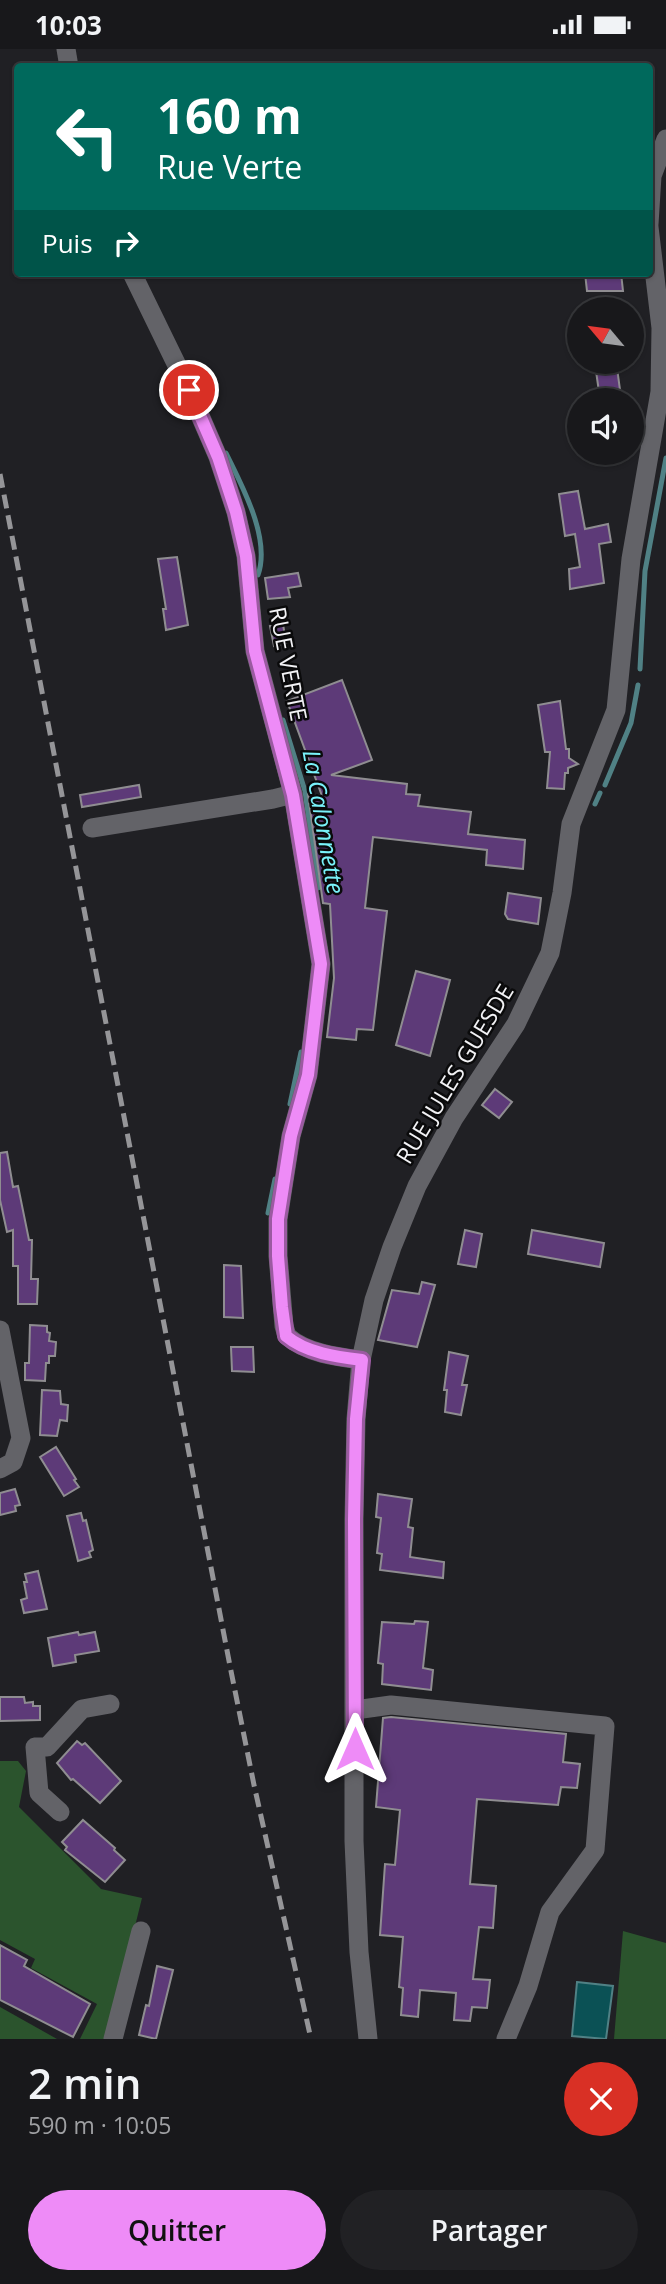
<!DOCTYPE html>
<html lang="fr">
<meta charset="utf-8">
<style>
body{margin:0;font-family:"Open Sans",sans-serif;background:#212124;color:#f1f3f6;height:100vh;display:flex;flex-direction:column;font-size:26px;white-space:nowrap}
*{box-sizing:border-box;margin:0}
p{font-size:23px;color:#9fa0a3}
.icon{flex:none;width:38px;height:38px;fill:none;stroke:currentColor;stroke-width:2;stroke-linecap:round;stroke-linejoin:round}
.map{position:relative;height:1990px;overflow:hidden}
.side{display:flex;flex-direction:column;background:#18181b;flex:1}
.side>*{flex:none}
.banner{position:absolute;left:14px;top:14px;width:639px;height:214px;border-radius:7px;box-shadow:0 2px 5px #0004,0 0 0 2px #36373a;background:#00695c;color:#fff;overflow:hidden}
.needle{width:46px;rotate:299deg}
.tools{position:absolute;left:567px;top:248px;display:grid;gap:14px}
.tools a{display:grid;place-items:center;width:77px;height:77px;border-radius:50%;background:#18181b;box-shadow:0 2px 5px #0004,0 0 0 2px #36373a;font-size:35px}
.pin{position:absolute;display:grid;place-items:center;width:60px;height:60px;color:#fff;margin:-30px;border:4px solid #fff;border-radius:50%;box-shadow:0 2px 7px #0007}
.me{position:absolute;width:77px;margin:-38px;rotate:0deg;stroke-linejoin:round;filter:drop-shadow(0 0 5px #0008)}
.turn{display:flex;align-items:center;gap:24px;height:147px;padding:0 28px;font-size:32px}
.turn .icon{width:91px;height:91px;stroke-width:2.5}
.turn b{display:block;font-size:49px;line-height:60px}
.then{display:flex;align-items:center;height:66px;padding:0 28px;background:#0003;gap:14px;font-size:26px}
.round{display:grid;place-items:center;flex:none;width:74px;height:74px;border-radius:37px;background:#212124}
.headline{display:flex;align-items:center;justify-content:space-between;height:119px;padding:0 28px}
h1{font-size:42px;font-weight:600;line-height:52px}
.primary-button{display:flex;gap:14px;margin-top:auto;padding:14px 28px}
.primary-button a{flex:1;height:80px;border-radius:42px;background:#ee8bf7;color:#111;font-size:28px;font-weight:600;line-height:80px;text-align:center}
.primary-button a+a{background:#212124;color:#f1f3f6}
.status{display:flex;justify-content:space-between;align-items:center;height:49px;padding:0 35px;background:#18181b;direction:ltr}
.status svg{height:19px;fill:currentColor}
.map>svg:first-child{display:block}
.green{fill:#2b542d}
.water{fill:#0b5155;stroke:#508185;stroke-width:2}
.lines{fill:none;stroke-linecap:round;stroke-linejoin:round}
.stream{stroke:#508185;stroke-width:5}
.building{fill:#5d3a78;stroke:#8f8d91;stroke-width:2}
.minor{stroke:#636368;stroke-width:19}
.rail{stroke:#959598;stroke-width:5;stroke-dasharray:14 7;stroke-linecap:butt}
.route-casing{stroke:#9b5aa1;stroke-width:18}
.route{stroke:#ee8bf7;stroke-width:12}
.labels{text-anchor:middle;stroke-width:5;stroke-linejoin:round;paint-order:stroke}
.street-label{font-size:23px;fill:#f2f2f5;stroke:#0a0a0b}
.water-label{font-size:24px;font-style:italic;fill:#79f2fa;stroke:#0a0a0b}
</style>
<div class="status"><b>10:03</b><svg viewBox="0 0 49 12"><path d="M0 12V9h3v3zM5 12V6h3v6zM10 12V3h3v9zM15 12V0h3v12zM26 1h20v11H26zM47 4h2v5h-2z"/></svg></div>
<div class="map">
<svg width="666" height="1990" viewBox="0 0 666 1990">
<rect width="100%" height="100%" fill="#202024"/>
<g class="green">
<polygon points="0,1712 18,1712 26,1722 19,1758 101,1840 142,1849 107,1990 80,1990 97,1955 31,1919 35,1910 0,1891"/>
<polygon points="623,1882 666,1894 666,1990 614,1990"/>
<polygon points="0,1958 57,1990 0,1990"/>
</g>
<polygon class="water" points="577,1933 613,1937 606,1990 572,1987"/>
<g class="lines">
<g class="stream">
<path d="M226,404C242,437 271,489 258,526"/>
<polyline points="640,620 645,522 666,409"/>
<polyline points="283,671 305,742 318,839"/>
<polyline points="605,736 631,674 638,636"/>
<polyline points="595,755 600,744"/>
<polyline points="290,1055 301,1003"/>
<polyline points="268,1164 275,1130"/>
</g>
</g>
<g class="building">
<polygon points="585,224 621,224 623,242 587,242"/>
<polygon points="617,319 621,348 600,350 596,322"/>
<polygon points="578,442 585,480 608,475 611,493 599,495 604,534 570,540 569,520 580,518 575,485 565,487 559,445"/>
<polygon points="177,508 188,576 166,581 163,560 166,560 158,510"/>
<polygon points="298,524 301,537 288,539 290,548 268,550 265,529"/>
<polygon points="283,575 286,594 274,597 270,577"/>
<polygon points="342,631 372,711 331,726 407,735 406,745 420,746 418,757 471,763 468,785 525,791 523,820 486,816 487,801 373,788 365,859 387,862 373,981 357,980 356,991 327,988 334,929 330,855 323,854 308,745 322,747 287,652"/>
<polygon points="560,652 566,700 569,700 569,709 578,715 568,719 568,724 565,724 564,740 547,739 550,703 545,703 538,656"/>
<polygon points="139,736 141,748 82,758 80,746"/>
<polygon points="508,844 541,849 538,875 508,870 505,865"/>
<polygon points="416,922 450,931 430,1007 396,996"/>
<polygon points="495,1040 512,1053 499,1069 482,1056"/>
<polygon points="7,1103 13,1138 18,1137 29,1191 32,1191 31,1230 38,1230 37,1255 18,1255 18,1217 13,1217 13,1181 7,1183 0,1151 0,1104"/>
<polygon points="465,1181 482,1185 476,1218 458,1215"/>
<polygon points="532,1181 604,1194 600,1218 528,1205"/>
<polygon points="224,1216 241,1217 243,1269 224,1268"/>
<polygon points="422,1233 435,1236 417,1298 378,1291 392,1241 419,1245"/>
<polygon points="30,1276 47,1277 47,1283 50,1284 49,1292 56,1293 55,1307 49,1307 49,1314 46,1314 45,1332 25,1331 25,1314 29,1314"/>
<polygon points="231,1298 253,1298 254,1323 232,1322"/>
<polygon points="449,1303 468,1307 462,1336 467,1336 461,1366 445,1363 447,1341 444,1341"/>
<polygon points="42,1341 60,1342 61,1355 68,1356 67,1372 60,1371 57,1387 40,1386"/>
<polygon points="56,1398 76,1430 74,1431 79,1438 64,1447 40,1408"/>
<polygon points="15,1440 20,1456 15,1457 16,1462 0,1466 0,1444"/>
<polygon points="378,1445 412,1450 408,1478 413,1479 410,1508 444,1513 443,1529 380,1521 382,1505 377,1504 381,1469 376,1468"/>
<polygon points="81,1464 83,1472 86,1471 93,1501 89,1503 91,1508 78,1512 67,1467"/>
<polygon points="38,1522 47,1560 24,1564 21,1551 27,1549 24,1533 27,1533 25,1525"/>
<polygon points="415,1572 428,1573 423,1619 433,1621 431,1641 382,1635 383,1615 378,1614 382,1573 414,1575"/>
<polygon points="78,1583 79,1586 95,1583 99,1602 75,1606 76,1613 53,1617 48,1589"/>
<polygon points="0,1648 24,1648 25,1654 33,1653 33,1657 40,1657 40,1671 0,1672"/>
<polygon points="391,1668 566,1685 563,1713 580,1715 577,1739 561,1738 558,1756 477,1750 470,1835 496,1837 493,1879 479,1878 473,1930 490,1931 487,1959 472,1958 470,1972 454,1971 456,1944 420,1941 418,1968 401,1966 403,1939 399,1938 403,1888 380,1886 385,1815 395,1816 400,1761 376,1758 383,1669"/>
<polygon points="77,1692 82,1696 85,1694 121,1732 100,1754 73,1730 71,1731 57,1714"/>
<polygon points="83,1771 115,1799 114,1801 125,1811 105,1833 65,1801 67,1798 62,1793"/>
<polygon points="0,1896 27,1911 24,1917 90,1955 73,1988 0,1951"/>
<polygon points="157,1917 173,1921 156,1990 139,1986 146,1956 149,1957"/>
</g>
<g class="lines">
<g class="minor">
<polyline points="66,0 69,18"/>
<polyline points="649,175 652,127 666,90"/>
<path d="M132,224L189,341L218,408L236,463L246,507L255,602L293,745L321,915L308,1026L291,1087L278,1170V1207L284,1277L287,1287C306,1304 337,1308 361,1311"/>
<polyline points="92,779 273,750 293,745"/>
<polyline points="0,1281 21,1389 13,1413 0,1420"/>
<polyline points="355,1661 391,1656 605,1677 595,1801 550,1863 528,1937 506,1990"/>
<polyline points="60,1763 39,1744 35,1698 47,1698 82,1660 110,1655"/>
<polyline points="113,1990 141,1882"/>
<polyline points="368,1990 359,1903 354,1792 354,1470 356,1370 361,1311 374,1251 392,1198 417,1137 454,1069 516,975 550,904 562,844 571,775 616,661 631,510 660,343 661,279 649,178"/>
</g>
<polyline class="rail" points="0,425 230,1617 254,1736 311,1990"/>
</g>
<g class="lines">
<g class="route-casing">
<path id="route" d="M189,341L218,408L236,463L246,507L255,602L293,746L321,915L308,1026L291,1087L278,1170V1207L282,1258L286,1287C306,1304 337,1308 362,1311L356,1370L354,1470L355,1700"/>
</g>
<use href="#route" class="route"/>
</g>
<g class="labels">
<g class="street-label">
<text transform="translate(288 615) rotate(79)" y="8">RUE VERTE</text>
<text transform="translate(455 1025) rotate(-59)" y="8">RUE JULES GUESDE</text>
</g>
<g class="water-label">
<text transform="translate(323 773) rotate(80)" y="8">La Calonnette</text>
</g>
</g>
</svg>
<div class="tools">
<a><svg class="needle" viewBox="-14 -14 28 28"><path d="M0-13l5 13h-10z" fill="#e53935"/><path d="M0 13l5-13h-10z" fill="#9fa0a3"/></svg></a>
<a><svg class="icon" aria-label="sound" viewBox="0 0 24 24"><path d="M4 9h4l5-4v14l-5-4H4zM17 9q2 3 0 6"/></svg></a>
</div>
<div class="pin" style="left:189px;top:341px;background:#d93025"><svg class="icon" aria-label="arrive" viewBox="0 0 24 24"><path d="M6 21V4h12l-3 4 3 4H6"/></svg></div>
<svg class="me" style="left:355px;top:1700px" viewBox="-20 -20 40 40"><path d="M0-17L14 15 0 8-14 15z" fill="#ee8bf7" stroke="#fff" stroke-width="4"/></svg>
<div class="banner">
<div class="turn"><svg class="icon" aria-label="left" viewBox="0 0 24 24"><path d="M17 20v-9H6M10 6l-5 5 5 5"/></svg><div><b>160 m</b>Rue Verte</div></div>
<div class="then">Puis<svg class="icon" aria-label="right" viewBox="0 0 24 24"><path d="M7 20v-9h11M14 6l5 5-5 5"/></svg></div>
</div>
</div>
<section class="side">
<div class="headline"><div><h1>2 min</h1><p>590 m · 10:05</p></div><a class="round" style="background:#d93025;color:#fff"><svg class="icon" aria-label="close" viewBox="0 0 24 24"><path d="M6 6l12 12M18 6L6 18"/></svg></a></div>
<div class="primary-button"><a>Quitter</a><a>Partager</a></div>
</section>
